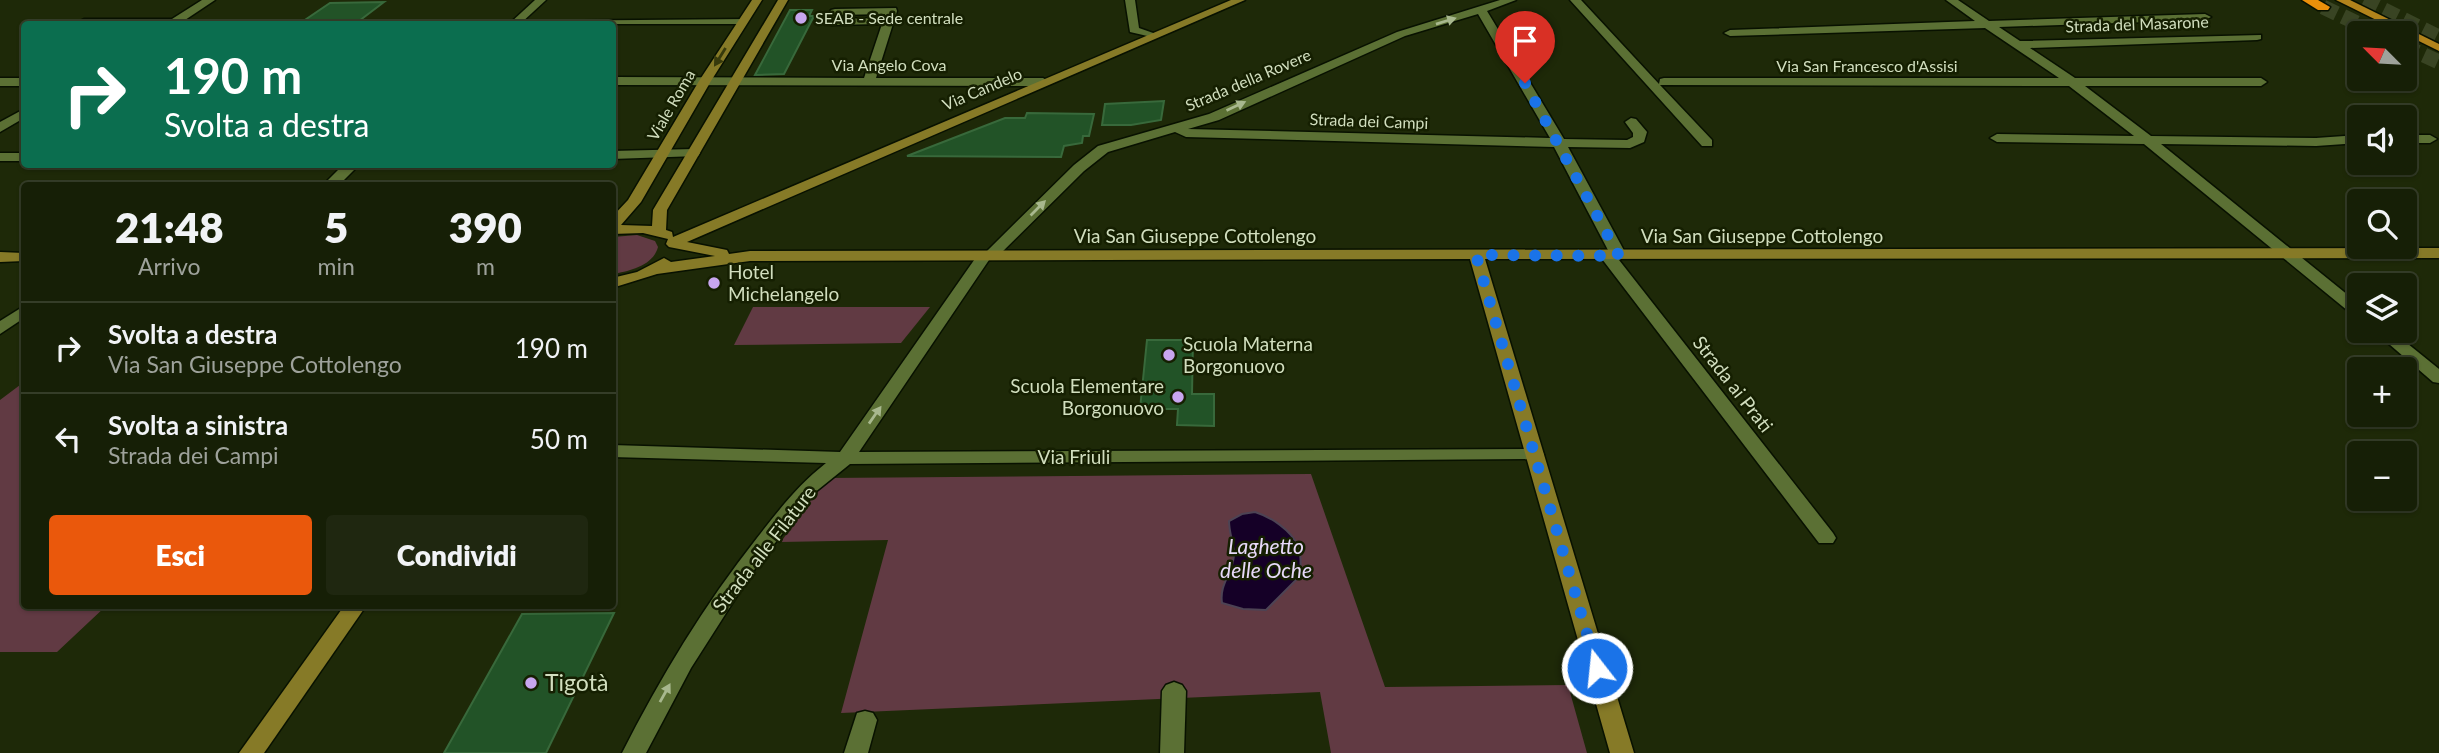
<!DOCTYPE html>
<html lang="it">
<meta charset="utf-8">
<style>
body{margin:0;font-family:Lato,sans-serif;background:#1f2710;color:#f1f3f6;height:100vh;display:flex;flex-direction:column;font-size:26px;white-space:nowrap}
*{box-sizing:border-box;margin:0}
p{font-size:23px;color:#9ea29b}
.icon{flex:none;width:38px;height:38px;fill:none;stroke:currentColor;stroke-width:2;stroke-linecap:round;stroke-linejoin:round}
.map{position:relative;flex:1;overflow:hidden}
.panel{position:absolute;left:21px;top:182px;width:595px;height:427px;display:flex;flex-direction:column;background:#161f06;border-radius:7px;box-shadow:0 2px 5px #0004,0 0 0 2px #353d28}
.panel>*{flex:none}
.guide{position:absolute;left:21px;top:21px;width:595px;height:147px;border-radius:7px;box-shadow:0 2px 5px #0004,0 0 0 2px #353d28;background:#0b6e4f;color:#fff;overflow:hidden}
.needle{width:46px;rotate:294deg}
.buttons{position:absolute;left:2347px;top:21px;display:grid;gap:14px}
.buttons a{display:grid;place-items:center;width:70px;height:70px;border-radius:7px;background:#161f06;box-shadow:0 2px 5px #0004,0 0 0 2px #353d28;font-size:35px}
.pin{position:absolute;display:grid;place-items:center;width:60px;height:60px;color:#fff;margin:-72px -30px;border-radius:50% 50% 50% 0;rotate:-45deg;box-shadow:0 0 7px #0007}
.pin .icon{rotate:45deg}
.me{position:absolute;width:77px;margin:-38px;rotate:344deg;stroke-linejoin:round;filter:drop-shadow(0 0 5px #0008)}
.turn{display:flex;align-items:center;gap:24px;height:147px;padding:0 28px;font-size:32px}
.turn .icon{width:91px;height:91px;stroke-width:2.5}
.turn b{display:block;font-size:49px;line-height:60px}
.eta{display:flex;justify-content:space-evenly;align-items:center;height:119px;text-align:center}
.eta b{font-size:42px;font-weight:800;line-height:49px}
.primary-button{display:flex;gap:14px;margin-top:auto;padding:14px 28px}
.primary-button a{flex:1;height:80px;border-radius:7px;background:#ea580c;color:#fff;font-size:28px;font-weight:800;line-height:80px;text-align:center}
.primary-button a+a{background:#1f2710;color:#f1f3f6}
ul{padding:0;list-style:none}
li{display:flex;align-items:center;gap:21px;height:91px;padding:0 28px;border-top:2px solid #353d28}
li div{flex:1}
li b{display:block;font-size:26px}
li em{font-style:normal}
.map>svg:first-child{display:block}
.green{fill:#613a43}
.water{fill:#150027;stroke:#4d4354;stroke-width:2}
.building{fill:#225327;stroke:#38693b;stroke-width:2}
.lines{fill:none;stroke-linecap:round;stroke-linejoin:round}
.highway-tunnel{stroke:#394423;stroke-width:15;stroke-dasharray:15 7;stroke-linecap:butt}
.street-casing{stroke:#081100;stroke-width:3}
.secondary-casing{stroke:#081100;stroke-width:3}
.primary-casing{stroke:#081100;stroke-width:3}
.highway-casing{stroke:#081100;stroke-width:3}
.street{fill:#5b7034;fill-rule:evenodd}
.secondary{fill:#867a27;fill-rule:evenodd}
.primary{fill:#b1831b;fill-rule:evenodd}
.highway{fill:#eb900a;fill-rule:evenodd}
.oneway{fill:#a8b88e}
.oneway2{fill:#373a0c}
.route{stroke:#1a73e8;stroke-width:12;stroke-dasharray:0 21.6}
.poi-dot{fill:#c8a6ef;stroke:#151f01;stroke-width:2.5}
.labels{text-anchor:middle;stroke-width:5;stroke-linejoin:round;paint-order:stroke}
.far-poi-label{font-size:16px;fill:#d1debe;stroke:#151f01;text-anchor:start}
.far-street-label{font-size:16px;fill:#d1debe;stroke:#151f01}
.street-label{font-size:19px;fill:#d1debe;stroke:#151f01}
.poi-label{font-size:19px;fill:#d1debe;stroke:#151f01;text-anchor:start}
.water-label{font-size:21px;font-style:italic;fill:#e7d9f9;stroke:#151f01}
.near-poi-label{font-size:23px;fill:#d1debe;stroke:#151f01;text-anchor:start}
</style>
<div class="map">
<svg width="2439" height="753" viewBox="0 0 2439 753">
<rect width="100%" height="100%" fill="#1e2908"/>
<g class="green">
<path d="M637,235L655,241L658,247C653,266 629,271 613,274V237Z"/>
<polygon points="753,307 930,307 901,343 734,345"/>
<polygon points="24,382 24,606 106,606 57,652 0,652 0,400"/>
<polygon points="1311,474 1385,687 1568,685 1587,753 1331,753 1320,692 841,713 888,540 781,542 825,478"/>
</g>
<path class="water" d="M1255,512C1271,517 1291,530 1298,546C1302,554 1300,566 1301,575L1266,610L1243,609L1222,603C1219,584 1233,573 1234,555C1234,544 1229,533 1229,521L1242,514Z"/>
<g class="building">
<polygon points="384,2 355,24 299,24 330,3"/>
<polygon points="790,10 812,10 809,16 814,16 784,74 755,75"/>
<polygon points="1164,101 1161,120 1131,125 1102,125 1105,104"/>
<polygon points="1027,113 1094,114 1089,136 1083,136 1082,143 1064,146 1061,157 907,156 1005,118 1025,118"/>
<polygon points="1147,340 1193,340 1192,394 1214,394 1214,426 1177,425 1178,409 1140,409"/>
<polygon points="614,613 546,753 444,753 522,614"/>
</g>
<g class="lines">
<g class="highway-tunnel">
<polyline points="2364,0 2439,37"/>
<polyline points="2323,7 2378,33"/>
<polyline points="2404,46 2439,62"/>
</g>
<g class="street-casing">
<g id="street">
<polygon points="202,0 215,0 179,24 81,24 78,22 84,19 172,19"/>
<polygon points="535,0 546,0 520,24 509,24"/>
<polygon points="1125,0 1135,0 1139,28 1156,34 1156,38 1130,32"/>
<path d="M1500,0H1516L1487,11L1564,139L1627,140L1633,137V133L1625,122L1631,118L1636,119L1647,132L1644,142L1630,148L1568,147L1627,256L1619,260L1833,533L1836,538L1833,543H1819L1602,259L1599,256L1602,253L1609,252L1554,147L1186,137L1175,132L1108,152L1084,171L995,259L989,260L859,452L1535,449L1542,451L1544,455L1542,459L850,464L814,493L751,574L691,668L646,753H622C660,678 704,605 757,538C779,510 797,486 826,463L612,457V445L840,452L979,253L986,252L1074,165L1098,146L1209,114L1397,32ZM1478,14L1550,138L1188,129L1219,120L1405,36Z"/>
<polygon points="1570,0 1581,0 1659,84 1660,79 1664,78 2059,78 1985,28 1730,36 1724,33 1730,30 1975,21 1946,0 1958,0 1989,21 2205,14 2211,17 2205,20 1999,27 2020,41 2261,35 2261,39 2257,40 2030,48 2075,78 2261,78 2267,82 2261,86 2085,86 2151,136 2316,138 2359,135 2359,143 2316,146 2161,144 2359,304 2359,317 2353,315 2144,144 1997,142 1990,138 1997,134 2134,136 2069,86 1660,85 1712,140 1712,146 1702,146"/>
<path d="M896,8L897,11L876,78H1043L1049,82L1043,86L612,85V77L864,78L882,24L831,25L825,22L831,10L835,9ZM885,14L884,18L838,19L839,15Z"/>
<polygon points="747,19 747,23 743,24 524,24 530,21"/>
<rect x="0" y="78" width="24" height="8"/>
<polygon points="24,109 24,118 0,132 0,122"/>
<polygon points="2404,135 2430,135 2437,139 2430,143 2404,143"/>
<polygon points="693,149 700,153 698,156 612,159 612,151"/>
<rect x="0" y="153" width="24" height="8"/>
<polygon points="344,164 360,164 338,186 322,186"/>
<polygon points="24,306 24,318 0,334 0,321"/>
<polygon points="2374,331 2392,331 2439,369 2439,383 2433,382"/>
<polygon points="1174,682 1182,685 1186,691 1184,753 1160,753 1162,691 1166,685"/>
<polygon points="865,711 873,713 877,720 868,753 844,753 857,713"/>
</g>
</g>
<g class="secondary-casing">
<g id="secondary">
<polygon points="752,0 762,0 711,81 641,202 621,225 652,226 653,210 778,0 788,0 667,210 666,230 672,232 673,237 1231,0 1245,0 687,242 727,250 729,254 750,251 2439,248 2439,258 1485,259 1634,753 1610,753 1470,259 750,261 657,274 612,288 612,278 637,272 664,258 671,262 715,256 669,247 666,244 668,239 643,233 612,234 612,217 628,200 699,81"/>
<polygon points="0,252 24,253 24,261 0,262"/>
<polygon points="344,606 366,606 264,753 239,753"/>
</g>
</g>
<g class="primary-casing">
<polygon id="primary" points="2336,0 2350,0 2439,44 2439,51"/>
</g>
<g class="highway-casing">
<polygon id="highway" points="2302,0 2318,0 2330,7 2328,10 2318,10"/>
</g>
<use href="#street" class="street"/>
<use href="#secondary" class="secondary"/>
<use href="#primary" class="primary"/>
<use href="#highway" class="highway"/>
</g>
<defs><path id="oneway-solid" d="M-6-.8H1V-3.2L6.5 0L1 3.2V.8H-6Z" transform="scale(1.75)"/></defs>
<g class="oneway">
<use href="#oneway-solid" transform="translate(1446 21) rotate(-17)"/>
<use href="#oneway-solid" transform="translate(1236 106) rotate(-25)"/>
<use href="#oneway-solid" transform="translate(1038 208) rotate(-45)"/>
<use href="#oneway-solid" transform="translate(875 415) rotate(-55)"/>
<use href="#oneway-solid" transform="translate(665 693) rotate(-61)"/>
</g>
<use class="oneway2" href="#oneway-solid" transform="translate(720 57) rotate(122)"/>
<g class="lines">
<polyline class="route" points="1525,83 1619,256 1476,255 1597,668"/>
</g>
<g class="poi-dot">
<circle cx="801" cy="18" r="7"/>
<circle cx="714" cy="283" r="7"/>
<circle cx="1169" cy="355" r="7"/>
<circle cx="1178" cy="397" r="7"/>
<circle cx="531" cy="683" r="7"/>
</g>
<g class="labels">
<g class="far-poi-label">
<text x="815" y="24">SEAB - Sede centrale</text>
</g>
<g class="far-street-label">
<text transform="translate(2137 24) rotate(-2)" y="6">Strada del Masarone</text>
<text x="889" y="71">Via Angelo Cova</text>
<text x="1867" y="72">Via San Francesco d'Assisi</text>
<text transform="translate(1248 80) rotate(-23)" y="6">Strada della Rovere</text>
<text transform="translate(982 89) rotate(-23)" y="6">Via Candelo</text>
<text transform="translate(671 105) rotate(-60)" y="6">Viale Roma</text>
<text transform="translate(1369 121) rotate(2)" y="6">Strada dei Campi</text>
</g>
<g class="street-label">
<text x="1195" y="243">Via San Giuseppe Cottolengo</text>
<text x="1762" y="243">Via San Giuseppe Cottolengo</text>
<text transform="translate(1733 384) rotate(52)" y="7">Strada ai Prati</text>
<text x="1074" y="464">Via Friuli</text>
<text transform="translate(764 549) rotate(-52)" y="7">Strada alle Filature</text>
</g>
<g class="poi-label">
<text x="728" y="279">Hotel<tspan x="728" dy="22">Michelangelo</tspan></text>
<text x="1183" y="351">Scuola Materna<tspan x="1183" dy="22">Borgonuovo</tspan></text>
<text x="1164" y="393" text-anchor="end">Scuola Elementare<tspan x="1164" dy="22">Borgonuovo</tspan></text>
</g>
<g class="water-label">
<text x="1266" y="554">Laghetto<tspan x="1266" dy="24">delle Oche</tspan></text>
</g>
<g class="near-poi-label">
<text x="545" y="691">Tigotà</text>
</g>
</g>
</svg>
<div class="buttons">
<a><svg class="needle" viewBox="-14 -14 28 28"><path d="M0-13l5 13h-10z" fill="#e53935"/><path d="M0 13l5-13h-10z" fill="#9ea29b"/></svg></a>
<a><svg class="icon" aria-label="sound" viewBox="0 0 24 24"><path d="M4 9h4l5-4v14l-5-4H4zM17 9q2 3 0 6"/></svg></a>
<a><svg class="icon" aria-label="search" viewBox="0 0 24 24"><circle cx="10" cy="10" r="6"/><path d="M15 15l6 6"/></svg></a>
<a><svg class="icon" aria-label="layers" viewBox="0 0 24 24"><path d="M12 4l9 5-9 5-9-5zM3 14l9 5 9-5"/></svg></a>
<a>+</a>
<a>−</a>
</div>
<div class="pin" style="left:1525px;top:83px;background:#d93025"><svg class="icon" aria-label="arrive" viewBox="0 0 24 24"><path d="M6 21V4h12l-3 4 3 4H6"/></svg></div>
<svg class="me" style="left:1597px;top:668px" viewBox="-20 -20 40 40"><circle r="17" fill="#1a73e8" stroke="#fff" stroke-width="3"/><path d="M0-11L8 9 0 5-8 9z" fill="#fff"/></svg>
<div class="guide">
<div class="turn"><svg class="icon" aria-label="right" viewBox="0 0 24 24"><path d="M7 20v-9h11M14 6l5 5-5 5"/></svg><div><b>190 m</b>Svolta a destra</div></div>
</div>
<section class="panel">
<div class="eta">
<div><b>21:48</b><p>Arrivo</p></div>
<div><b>5</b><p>min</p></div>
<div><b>390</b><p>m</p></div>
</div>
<ul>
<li><svg class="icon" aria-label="right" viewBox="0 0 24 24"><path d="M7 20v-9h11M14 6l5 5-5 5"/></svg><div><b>Svolta a destra</b><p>Via San Giuseppe Cottolengo</p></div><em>190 m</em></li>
<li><svg class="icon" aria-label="left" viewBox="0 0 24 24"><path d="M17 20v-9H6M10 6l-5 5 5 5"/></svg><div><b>Svolta a sinistra</b><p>Strada dei Campi</p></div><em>50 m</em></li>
</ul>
<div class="primary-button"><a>Esci</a><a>Condividi</a></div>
</section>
</div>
